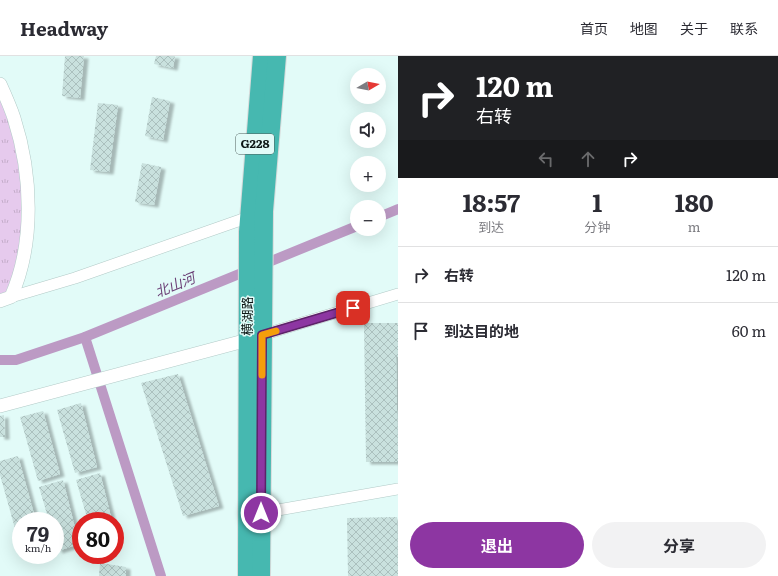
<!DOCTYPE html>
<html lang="zh">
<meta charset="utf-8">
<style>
body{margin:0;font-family:Literata,"Noto Sans SC",serif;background:#f2f2f3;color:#2b2b33;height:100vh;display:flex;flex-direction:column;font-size:15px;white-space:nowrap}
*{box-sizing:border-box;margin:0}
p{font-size:13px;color:#7c7c81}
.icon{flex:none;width:22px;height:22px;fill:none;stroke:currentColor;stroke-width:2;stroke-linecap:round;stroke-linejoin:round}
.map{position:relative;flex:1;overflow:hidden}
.panel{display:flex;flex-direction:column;background:#fff;width:380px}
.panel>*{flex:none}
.hud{background:#202124;color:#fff;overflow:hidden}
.needle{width:26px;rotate:80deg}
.controls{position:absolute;left:350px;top:12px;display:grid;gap:8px}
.controls a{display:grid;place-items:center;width:36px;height:36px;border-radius:50%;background:#fff;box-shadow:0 4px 16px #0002;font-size:20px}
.speed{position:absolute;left:12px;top:456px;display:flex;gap:8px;font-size:20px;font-weight:700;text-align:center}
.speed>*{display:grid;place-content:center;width:52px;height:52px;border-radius:50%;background:#fff;box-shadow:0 4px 16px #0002;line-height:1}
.speed small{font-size:10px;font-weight:400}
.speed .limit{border:6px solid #d22;background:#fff;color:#111}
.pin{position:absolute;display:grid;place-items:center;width:34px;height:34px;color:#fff;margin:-17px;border-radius:8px;box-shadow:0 2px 6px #0006}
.me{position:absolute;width:44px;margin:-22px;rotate:0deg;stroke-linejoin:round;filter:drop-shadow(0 0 3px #0008)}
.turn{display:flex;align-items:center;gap:14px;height:84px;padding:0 12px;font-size:18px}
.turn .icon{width:52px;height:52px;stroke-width:2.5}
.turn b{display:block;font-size:28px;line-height:34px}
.lanes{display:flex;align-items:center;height:38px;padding:0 12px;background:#0003;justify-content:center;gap:20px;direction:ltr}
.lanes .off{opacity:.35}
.eta{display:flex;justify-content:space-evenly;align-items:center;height:68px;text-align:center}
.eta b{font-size:24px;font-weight:700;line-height:28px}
.primary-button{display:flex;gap:8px;margin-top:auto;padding:8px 12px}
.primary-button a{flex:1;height:46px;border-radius:24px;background:#8d36a2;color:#fff;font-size:16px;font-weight:700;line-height:46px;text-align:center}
.primary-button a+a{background:#f2f2f3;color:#2b2b33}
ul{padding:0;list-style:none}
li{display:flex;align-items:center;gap:12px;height:56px;padding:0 12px;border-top:1px solid #e1e1e2}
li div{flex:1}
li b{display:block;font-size:15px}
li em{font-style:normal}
header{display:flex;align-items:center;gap:24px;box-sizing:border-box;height:56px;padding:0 20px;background:#fff;border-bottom:1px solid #e1e1e2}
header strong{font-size:19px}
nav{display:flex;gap:22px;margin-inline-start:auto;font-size:14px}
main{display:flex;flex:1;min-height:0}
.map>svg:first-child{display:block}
.park{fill:url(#park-tufts)}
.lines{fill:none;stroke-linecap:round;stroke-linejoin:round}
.canal{stroke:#bc9ac4;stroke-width:10}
.building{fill:url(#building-cross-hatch);filter:url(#shadow)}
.minor-casing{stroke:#b2cac7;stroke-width:12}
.tertiary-casing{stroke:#b2cac7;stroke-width:14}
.trunk-casing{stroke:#d8dada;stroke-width:20}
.minor{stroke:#fff;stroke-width:11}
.tertiary{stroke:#fff;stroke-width:13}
.trunk{stroke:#46b8b0;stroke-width:18}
.route-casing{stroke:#5c2369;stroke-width:10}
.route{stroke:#8d36a2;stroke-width:7}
.slow{stroke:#f59e0b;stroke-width:7}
.labels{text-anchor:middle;stroke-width:3;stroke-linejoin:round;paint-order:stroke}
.shield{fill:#e2fbf8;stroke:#4d5b59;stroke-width:1}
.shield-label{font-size:12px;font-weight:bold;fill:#0d1615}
.street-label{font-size:13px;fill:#0d1615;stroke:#e2fbf8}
.water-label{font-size:14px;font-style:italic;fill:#6b3f76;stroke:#e2fbf8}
</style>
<header>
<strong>Headway</strong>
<nav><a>首页</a><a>地图</a><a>关于</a><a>联系</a></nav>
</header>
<main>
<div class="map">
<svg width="398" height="520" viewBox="0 0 398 520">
<defs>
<pattern id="park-tufts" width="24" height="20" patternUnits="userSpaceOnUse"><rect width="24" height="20" fill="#e6caed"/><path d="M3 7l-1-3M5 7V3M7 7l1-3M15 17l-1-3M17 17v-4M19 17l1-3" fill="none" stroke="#c4adca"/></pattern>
<pattern id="building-cross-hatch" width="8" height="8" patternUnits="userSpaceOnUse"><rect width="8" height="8" fill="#c9e1de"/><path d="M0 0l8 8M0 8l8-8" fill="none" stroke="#abc0be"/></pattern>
<filter id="shadow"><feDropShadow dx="4.5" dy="2.5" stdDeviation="1" flood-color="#0004"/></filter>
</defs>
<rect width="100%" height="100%" fill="#e2fbf8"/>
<path class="park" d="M0,44C22,94 27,153 17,207C15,217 9,227 6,236L0,238Z"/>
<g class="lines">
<g class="canal">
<polyline points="379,161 398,153"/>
<polyline points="85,281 161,520"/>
<polyline points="0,304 16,304 85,281 357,170"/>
</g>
</g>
<g class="building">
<polygon points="65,0 84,0 80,42 62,40"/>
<polygon points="156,0 175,0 173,12 154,8"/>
<polygon points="152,41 170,45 163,84 145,80"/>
<polygon points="98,47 118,49 109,116 90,114"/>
<polygon points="142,107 161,111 154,149 135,146"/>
<polygon points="364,267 398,267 398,301 396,301 398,406 366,406"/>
<polygon points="178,318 219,450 183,460 141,327"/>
<polygon points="81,347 97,411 75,417 57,354"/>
<polygon points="43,355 60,418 38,425 20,361"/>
<polygon points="4,359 5,381 0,381 0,360"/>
<polygon points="18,400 36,465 21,465 21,494 0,419 0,405"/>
<polygon points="100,417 112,465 88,465 76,424"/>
<polygon points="63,424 79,488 58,495 55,485 55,465 49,465 39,431"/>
<polygon points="397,461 398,520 348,520 347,462"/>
<polygon points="100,507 126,511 126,520 99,520"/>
</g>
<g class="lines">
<g class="minor-casing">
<g id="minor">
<polyline points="11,241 75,222 249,161"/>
<polyline points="262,279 398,238"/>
<polyline points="261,457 398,433"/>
</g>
</g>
<g class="tertiary-casing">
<g id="tertiary">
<path d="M0,28C5,39 10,50 14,62C32,118 35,187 11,241L0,245"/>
<polyline points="0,350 255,282"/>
</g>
</g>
<g class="trunk-casing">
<g id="trunk">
<polyline points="247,520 248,176 262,0"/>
<polyline points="261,520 264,155 277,0"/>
</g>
</g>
<use href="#minor" class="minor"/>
<use href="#tertiary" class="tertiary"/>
<use href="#trunk" class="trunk"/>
</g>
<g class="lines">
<g class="route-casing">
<polyline id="route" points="261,457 262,279 353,252"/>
</g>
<use href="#route" class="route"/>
<polyline class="slow" points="262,319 262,279 276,275"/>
</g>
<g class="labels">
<rect class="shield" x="236" y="78" width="38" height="20" rx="3"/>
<g class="shield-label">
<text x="255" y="92">G228</text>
</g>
<g class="street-label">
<text transform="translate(247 260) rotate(-90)" y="5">横湖路</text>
</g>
<g class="water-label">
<text transform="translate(175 229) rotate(-22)" y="5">北山河</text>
</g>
</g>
</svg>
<div class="controls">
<a><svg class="needle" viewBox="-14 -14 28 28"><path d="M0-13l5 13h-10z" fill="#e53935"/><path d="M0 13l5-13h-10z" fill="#7c7c81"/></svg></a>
<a><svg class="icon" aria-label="sound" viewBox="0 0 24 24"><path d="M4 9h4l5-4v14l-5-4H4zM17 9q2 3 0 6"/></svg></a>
<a>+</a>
<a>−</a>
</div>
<div class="speed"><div>79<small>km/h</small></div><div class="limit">80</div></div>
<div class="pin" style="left:353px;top:252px;background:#d93025"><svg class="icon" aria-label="arrive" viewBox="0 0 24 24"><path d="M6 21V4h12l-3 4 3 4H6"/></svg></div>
<svg class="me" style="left:261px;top:457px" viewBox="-20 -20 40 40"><circle r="17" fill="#8d36a2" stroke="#fff" stroke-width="3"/><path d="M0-11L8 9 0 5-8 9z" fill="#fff"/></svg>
</div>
<section class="panel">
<div class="hud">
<div class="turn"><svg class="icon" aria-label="right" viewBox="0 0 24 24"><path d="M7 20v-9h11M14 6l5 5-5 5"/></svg><div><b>120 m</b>右转</div></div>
<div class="lanes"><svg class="icon off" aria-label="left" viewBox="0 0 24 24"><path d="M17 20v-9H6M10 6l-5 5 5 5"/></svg><svg class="icon off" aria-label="ahead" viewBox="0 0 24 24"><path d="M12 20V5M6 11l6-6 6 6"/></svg><svg class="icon" aria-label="right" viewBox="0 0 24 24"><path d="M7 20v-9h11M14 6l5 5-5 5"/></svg></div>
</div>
<div class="eta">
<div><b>18:57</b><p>到达</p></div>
<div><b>1</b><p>分钟</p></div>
<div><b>180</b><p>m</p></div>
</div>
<ul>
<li><svg class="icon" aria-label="right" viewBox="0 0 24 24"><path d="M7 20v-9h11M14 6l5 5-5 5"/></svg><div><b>右转</b></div><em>120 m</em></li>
<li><svg class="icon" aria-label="arrive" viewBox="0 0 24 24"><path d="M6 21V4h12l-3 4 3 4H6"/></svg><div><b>到达目的地</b></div><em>60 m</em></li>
</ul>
<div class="primary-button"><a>退出</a><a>分享</a></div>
</section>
</main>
